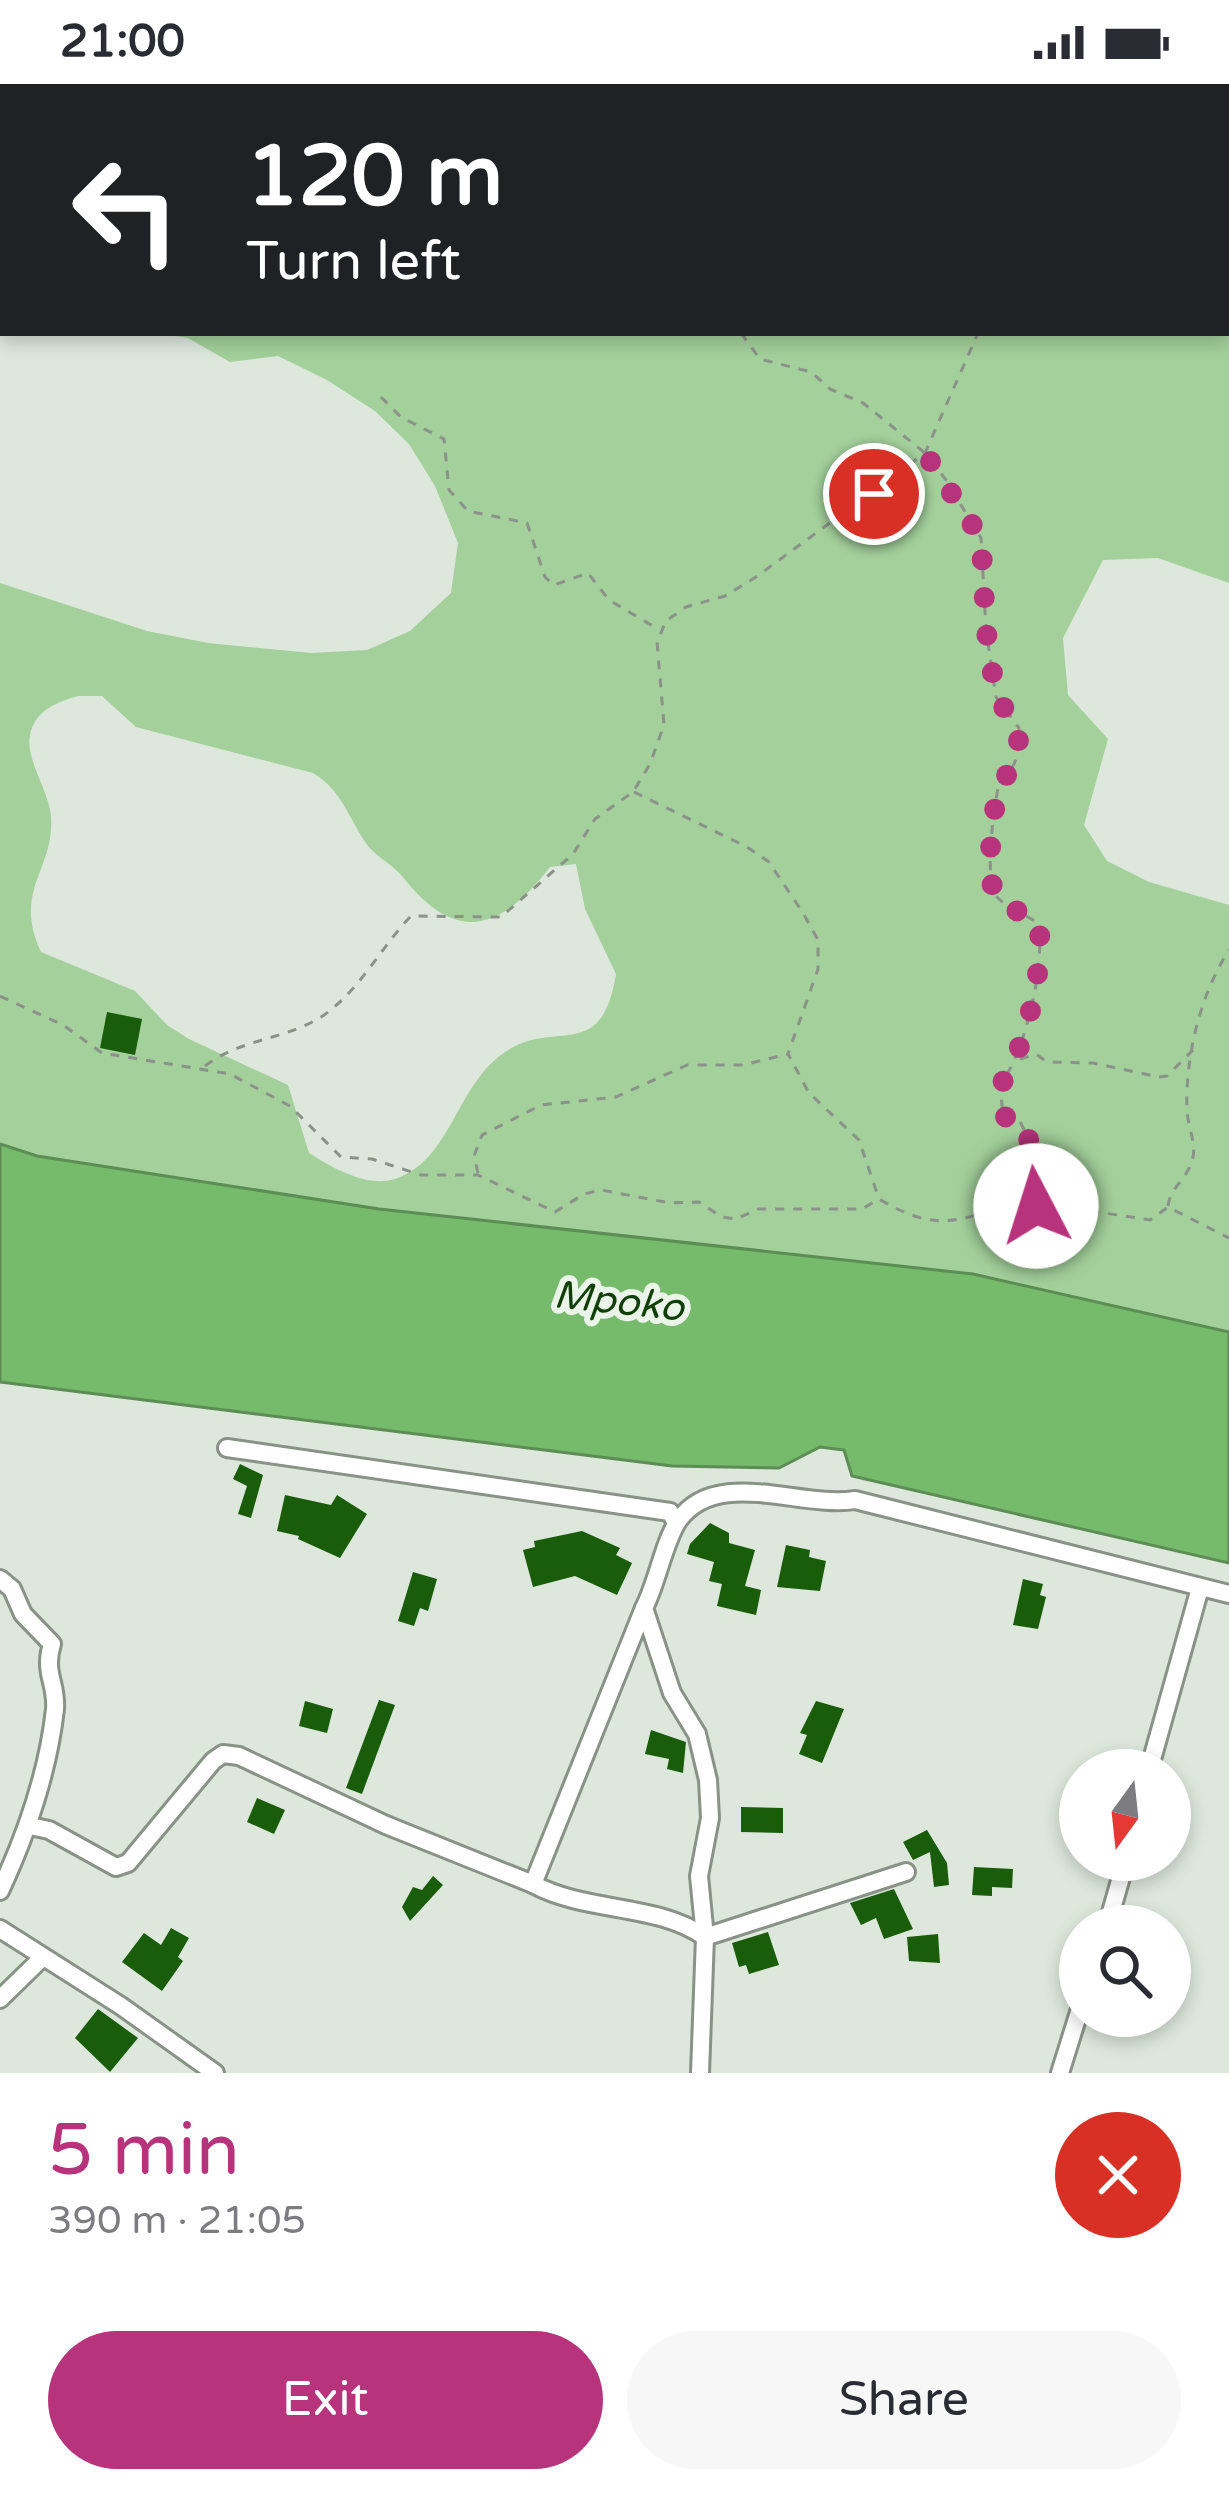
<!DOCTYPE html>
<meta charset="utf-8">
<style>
body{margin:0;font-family:"Varela Round",sans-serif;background:#f7f7f7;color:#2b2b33;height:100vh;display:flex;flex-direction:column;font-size:45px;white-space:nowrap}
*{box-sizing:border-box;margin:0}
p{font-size:39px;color:#7c7c81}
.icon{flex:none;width:66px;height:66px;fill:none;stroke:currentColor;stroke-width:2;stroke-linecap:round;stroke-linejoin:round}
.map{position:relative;height:1989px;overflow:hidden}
.side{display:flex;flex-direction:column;background:#fff;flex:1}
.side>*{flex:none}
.top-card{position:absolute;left:0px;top:0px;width:1230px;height:252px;box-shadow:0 6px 18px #0003;background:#202124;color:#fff;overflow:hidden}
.needle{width:78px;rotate:195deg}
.buttons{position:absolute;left:1059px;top:1665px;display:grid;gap:24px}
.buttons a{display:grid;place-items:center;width:132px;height:132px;border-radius:50%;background:#fff;box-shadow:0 6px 18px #0003;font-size:60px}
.pin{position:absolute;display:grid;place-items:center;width:102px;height:102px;color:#fff;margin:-51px;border:6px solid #fff;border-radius:50%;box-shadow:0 3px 12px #0007}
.me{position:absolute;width:132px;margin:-66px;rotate:355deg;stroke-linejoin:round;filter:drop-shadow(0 0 9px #0008)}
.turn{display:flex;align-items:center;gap:42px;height:252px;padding:0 48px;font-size:54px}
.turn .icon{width:156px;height:156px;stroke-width:2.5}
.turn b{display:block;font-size:84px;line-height:102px}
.round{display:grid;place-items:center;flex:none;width:126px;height:126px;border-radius:63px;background:#f7f7f7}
.overview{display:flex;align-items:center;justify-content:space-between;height:204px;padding:0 48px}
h1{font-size:72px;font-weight:600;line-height:90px;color:#b7347c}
.primary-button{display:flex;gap:24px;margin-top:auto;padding:24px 48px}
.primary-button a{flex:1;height:138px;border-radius:72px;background:#b7347c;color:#fff;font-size:48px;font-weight:600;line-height:138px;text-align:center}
.primary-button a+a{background:#f7f7f7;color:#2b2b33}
.status{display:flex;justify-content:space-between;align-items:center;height:84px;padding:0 60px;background:#fff;direction:ltr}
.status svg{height:33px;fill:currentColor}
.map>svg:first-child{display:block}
.green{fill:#a3d09b;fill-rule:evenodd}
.water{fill:#76ba6b;stroke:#5c8d54;stroke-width:3}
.building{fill:#195d0b}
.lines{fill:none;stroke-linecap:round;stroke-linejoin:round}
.minor-casing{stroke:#899287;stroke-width:22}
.path{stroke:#8b928a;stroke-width:3;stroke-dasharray:9 9;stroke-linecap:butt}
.minor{stroke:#fff;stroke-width:16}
.route{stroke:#b7347c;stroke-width:21;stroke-dasharray:0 37.8}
.labels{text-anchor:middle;stroke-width:12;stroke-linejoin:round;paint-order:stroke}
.water-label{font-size:39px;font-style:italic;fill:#113f08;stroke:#ebf4e9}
</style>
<div class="status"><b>21:00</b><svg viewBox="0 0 49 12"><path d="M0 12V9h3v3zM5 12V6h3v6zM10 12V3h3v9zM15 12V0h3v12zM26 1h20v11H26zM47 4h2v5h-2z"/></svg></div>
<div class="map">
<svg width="1229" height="1989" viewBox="0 0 1229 1989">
<rect width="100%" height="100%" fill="#dde7dc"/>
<g class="green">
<polygon points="480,0 1031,0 1035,3 479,3"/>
<path d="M1229,50V499L1158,474L1103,476L1063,554L1068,611L1108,655L1084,741L1107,777L1149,798L1229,821V1248L973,1190L379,1125L37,1072L0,1060V499L147,547L208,559L311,569L367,566L410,547L451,509L458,459L435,402L409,360L375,327L327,296L278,272L230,278L188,254L155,249H1227ZM78,612H102L136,643L313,689C343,707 348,734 368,762C378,774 393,781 403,793C457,862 501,846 550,783L576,780L585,825L616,890C601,983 553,931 501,971C456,1004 450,1077 395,1095C367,1104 333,1084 309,1069L288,1001L189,955L167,941L135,907L41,868C12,806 55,786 51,732C49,707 25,675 30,651C35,626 57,618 78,612Z"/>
</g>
<polygon class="water" points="0,1060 37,1072 379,1125 973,1190 1229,1248 1229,1479 852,1392 844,1366 820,1363 779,1384 672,1382 0,1298"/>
<g class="building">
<polygon points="107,928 142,935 135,971 100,964"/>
<polygon points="240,1380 263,1391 251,1434 238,1430 247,1402 233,1395"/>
<polygon points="285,1411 331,1421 337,1411 367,1430 340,1474 298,1455 299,1452 277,1447"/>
<polygon points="710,1439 729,1449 729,1459 755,1466 745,1502 761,1506 756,1531 717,1522 722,1500 709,1497 714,1478 687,1470 690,1460"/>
<polygon points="582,1447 620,1464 616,1471 632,1479 617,1511 575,1492 533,1503 523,1466 535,1463 534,1457"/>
<polygon points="786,1461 810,1466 809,1473 826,1477 820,1507 777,1503"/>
<polygon points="413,1488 437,1495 428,1527 420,1524 414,1542 398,1537"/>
<polygon points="1023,1495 1043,1500 1040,1511 1046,1513 1038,1545 1013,1541"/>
<polygon points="379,1616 395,1621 362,1710 346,1704"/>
<polygon points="305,1617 333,1625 327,1649 299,1642"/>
<polygon points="816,1617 844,1625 822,1679 799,1670 807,1651 800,1649"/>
<polygon points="651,1646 686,1658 683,1689 667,1685 669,1675 645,1670"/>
<polygon points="257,1714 285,1726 274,1750 247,1738"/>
<polygon points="741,1723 783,1724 783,1749 741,1748"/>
<polygon points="927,1746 947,1779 949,1801 934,1803 930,1768 913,1776 903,1758"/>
<polygon points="974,1783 1013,1785 1012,1804 992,1803 992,1812 972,1811"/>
<polygon points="433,1792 443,1801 410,1837 402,1823 413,1803 422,1806"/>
<polygon points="894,1805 913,1845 884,1855 876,1834 861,1841 850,1819"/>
<polygon points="171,1844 189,1854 178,1873 183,1877 162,1907 122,1878 144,1849 161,1861"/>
<polygon points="768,1848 779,1881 749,1890 746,1881 739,1883 732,1859"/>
<polygon points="938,1850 940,1879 909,1877 907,1853"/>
<polygon points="98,1925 138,1954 110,1988 75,1954"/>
</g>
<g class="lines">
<g class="minor-casing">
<g id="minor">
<polyline points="227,1364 670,1428 676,1439"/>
<path d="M0,1495L12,1505L23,1530L52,1560C43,1589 57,1599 55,1625C48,1689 27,1749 0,1807"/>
<path d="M644,1524L533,1800C586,1829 657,1819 705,1853"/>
<polyline points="1149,1686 1200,1504"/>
<polyline points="30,1742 49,1746 116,1783 128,1779 213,1677 223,1670 239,1672 386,1741 533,1800"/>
<polyline points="1107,1842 1126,1776"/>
<polyline points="0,1845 121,1922 215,1989"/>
<polyline points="705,1853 906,1788"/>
<polyline points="0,1915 43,1873"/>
<path d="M700,1989L705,1853L699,1792L710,1734L708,1696L697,1650L672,1609L644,1524C657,1499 664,1458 678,1437C716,1382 801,1425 855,1416L1229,1510"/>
<polyline points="1060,1989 1080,1925"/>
</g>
</g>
<g class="path">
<polyline points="640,0 641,3"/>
<polyline points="1227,135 1229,133"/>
<path d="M741,249L760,275L811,288L830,305L863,319L925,369L946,396L981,454L986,545L996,613L1019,644C1018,667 1019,683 999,698C995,721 982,797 998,814C1008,824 1027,831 1039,840C1044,887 1026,964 1000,1002L1003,1030L1010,1038L1020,1037L1036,1073V1122"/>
<polyline points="381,313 401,333 444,355 449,406 468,427 527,439 545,493 554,501 588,489 609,516 658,545"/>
<path d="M634,708L747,763L769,778L803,829L818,856V885L788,970L809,1009L859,1056L879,1115C956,1161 967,1119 1040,1123C1077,1125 1114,1130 1150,1136L1168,1123L1229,1154"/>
<polyline points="0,912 63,941 102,969 230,990 290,1022 341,1073 372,1075 421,1091 478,1091 555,1128 584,1110 601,1106 670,1119 699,1118 722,1133 736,1135 758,1125 862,1125 879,1115"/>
<polyline points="1020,975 1036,970 1047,978 1093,979 1159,993 1167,992 1193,966"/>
<path d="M205,982C241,954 287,956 324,931C360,906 381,863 411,832L501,833L573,770L595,735L633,708L650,680L664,641L657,558L666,537L686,523L725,512L756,493L925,369L978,249"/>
<polyline points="478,1089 474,1072 482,1051 541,1021 616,1013 687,981 743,981 788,970"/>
<path d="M1168,1122C1170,1103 1189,1094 1193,1073C1196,1058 1188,1043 1187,1027C1185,973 1200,911 1229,866"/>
</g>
<use href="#minor" class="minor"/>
</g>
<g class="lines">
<path class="route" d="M874,410L925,369L981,454L986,545L996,613L1019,644C1018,667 1019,683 999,698C995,721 982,797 998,814C1008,824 1027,831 1039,840C1044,887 1026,964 1000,1002L1003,1030L1010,1038L1021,1037L1036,1073V1122"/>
</g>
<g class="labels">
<g class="water-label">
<text transform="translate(619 1216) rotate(6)" y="14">Mpoko</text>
</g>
</g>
</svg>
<div class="buttons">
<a><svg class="needle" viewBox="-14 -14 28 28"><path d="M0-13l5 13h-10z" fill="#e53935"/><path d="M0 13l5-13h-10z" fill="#7c7c81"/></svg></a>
<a><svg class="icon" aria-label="search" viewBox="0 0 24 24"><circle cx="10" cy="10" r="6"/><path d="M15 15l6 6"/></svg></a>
</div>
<div class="pin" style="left:874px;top:410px;background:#d93025"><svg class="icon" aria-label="arrive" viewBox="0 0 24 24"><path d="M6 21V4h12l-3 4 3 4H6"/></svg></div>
<svg class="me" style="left:1036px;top:1122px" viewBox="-20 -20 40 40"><circle r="19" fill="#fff"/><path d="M0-13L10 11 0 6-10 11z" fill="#b7347c"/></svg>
<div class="top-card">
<div class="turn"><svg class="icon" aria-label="left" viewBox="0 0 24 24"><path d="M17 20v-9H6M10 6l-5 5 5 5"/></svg><div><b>120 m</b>Turn left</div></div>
</div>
</div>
<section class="side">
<div class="overview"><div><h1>5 min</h1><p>390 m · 21:05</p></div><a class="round" style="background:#d93025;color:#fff"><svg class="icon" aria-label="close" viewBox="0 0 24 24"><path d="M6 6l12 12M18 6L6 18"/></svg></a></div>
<div class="primary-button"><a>Exit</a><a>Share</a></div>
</section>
